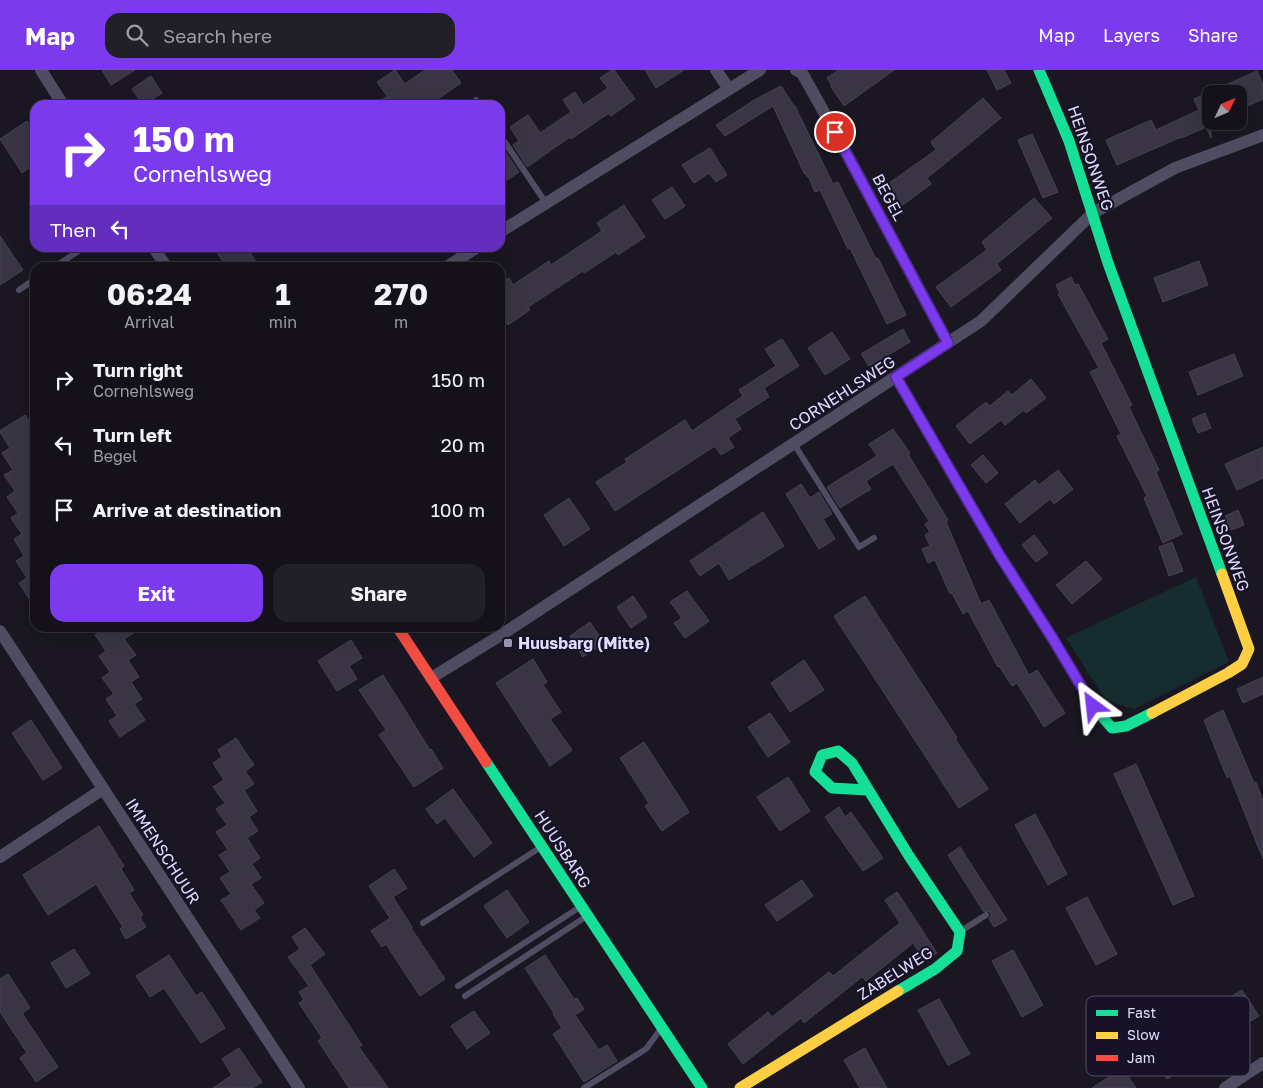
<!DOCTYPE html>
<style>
body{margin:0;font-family:"Golos Text",sans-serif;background:#211f27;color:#f1f3f6;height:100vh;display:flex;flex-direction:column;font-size:19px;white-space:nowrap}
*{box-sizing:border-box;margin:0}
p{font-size:16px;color:#9d9da2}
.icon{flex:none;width:28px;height:28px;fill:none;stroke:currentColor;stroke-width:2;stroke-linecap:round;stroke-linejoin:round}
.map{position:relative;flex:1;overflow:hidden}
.panel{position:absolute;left:30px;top:192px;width:475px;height:370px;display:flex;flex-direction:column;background:#14111a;border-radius:15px;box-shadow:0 5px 20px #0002,0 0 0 1px #333139}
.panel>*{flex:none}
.hud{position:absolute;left:30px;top:30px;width:475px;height:152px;border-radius:15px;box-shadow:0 5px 20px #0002,0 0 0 1px #333139;background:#7c3aed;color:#fff;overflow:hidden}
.needle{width:32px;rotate:46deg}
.controls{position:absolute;left:1202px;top:15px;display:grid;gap:10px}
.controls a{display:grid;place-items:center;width:45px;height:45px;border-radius:10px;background:#14111a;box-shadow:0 5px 20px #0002,0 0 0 1px #333139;font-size:25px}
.pin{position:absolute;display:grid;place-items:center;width:42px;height:42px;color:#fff;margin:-21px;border:2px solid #fff;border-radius:50%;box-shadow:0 1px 5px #0007}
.me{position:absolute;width:55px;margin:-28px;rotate:330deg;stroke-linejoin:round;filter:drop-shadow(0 0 4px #0008)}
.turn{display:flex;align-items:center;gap:18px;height:105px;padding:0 20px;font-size:22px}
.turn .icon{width:65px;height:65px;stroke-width:2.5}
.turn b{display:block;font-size:35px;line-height:42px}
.then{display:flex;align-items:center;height:48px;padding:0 20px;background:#0003;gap:10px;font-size:19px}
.eta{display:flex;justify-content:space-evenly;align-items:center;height:85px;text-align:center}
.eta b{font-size:30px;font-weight:700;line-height:35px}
.action{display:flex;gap:10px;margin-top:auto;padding:10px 20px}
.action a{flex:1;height:58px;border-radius:15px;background:#7c3aed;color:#fff;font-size:20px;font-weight:700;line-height:58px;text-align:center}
.action a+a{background:#211f27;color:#f1f3f6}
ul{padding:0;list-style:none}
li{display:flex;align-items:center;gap:15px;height:65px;padding:0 20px}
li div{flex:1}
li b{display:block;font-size:19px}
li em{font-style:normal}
header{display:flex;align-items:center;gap:30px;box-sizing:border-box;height:70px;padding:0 25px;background:#7c3aed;color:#fff}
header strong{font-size:24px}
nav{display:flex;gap:28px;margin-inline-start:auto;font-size:18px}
.search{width:350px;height:45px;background:#211f27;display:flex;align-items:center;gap:12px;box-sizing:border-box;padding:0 18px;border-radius:15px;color:#9d9da2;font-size:19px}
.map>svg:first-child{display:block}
.green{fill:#162d2f}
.building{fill:#393544;stroke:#474255}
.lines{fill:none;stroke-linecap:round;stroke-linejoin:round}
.lane{stroke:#504d63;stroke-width:6}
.street{stroke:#504d63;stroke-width:12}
.fast{stroke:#16e098;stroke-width:11}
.slow{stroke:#ffcf43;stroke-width:11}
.jam{stroke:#f24e42;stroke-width:11}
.route-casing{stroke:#51269a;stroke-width:12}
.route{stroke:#7c3aed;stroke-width:9}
.poi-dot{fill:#9b96b0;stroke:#171227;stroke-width:2}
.labels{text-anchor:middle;stroke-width:4;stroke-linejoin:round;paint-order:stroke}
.street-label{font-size:16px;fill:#e1dbfc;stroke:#171227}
.poi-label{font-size:16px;font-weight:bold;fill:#e1dbfc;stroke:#171227;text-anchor:start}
.key{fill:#171227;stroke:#544e67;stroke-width:1}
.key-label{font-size:14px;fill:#e1dbfc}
</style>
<header>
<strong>Map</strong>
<div class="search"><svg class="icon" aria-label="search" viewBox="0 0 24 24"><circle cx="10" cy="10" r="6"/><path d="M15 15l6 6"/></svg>Search here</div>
<nav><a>Map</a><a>Layers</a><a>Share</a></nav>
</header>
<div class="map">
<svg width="1263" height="1018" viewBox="0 0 1263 1018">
<rect width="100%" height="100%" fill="#1a1722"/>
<polygon class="green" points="1196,507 1229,592 1134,639 1106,631 1066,568"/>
<g class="building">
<polygon points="102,0 135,0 111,15"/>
<polygon points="395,0 405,14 425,0 452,0 461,13 429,35 375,35 387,26 377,12"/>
<polygon points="612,0 614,0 635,29 611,46 609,43 571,69 570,67 527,97 513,75 519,71 510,57 528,45 540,63 571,42 563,30 575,22 583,35 608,18 600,8"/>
<polygon points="645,0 684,0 656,18"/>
<polygon points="838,0 894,0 844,36 831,17 832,16 827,8"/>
<polygon points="987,0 1004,0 1011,13 997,20"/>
<polygon points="1257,1 1263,15 1263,29 1239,40 1239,24 1211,24 1211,68 1205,55 1203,56 1204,58 1181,68 1181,67 1117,95 1106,70 1151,50 1156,60 1199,40 1194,29"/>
<polygon points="151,6 162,23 143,35 132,19"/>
<polygon points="781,16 794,36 795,36 833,114 838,112 876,189 878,188 906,245 887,254 850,178 848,179 820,120 815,122 809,108 804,103 773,36 725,66 716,55 754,30"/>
<polygon points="983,28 1001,48 927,108 931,114 900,137 885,116 936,80 931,72"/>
<polygon points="27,51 35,64 35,94 22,103 0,69"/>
<polygon points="1032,64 1058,122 1043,128 1018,70"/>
<polygon points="710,78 727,105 716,112 709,103 694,113 682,95"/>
<polygon points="504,80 519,102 500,115 500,83"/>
<polygon points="672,117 685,136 665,149 652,130"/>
<polygon points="1034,128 1052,148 997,194 1001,200 951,237 936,217 987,180 982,172"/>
<polygon points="624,135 645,167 618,185 616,182 584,203 583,201 528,237 530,240 508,255 500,243 500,214 509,208 513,215 549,191 551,195 602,161 597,153"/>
<polygon points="0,166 23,200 0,215"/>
<polygon points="214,178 247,178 260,198 227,198"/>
<polygon points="1199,191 1208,215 1163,232 1154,208"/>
<polygon points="1071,207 1075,215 1078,214 1108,269 1101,273 1132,335 1129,337 1159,400 1156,402 1182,464 1163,473 1144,428 1147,426 1117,366 1121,364 1090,302 1099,298 1058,224 1060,223 1056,215"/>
<polygon points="903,259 910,272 869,296 861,284"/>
<polygon points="832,262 850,289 825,305 808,278"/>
<polygon points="782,269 799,296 764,318 769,327 735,349 741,359 728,368 734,377 721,385 715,376 615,441 596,412 627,392 625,389 685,350 692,361 743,326 739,320 776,296 765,279"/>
<polygon points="1234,284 1243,306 1198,325 1189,302"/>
<polygon points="1031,309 1046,328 1026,343 1024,340 1005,355 1001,350 970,374 956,356 986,332 990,336 1008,321 1012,325"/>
<polygon points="1205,343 1211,358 1198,363 1192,349"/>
<polygon points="25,345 35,360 27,366 35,378 35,385 30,388 35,396 35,538 19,513 27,508 16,491 24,486 14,469 22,464 11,448 18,443 7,427 15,421 4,405 13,400 2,383 10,378 0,362 0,361"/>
<polygon points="893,359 910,383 908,384 948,450 946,452 981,534 989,530 1029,605 1037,600 1065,643 1044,657 1017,613 1012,616 999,596 998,597 968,541 963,544 952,523 950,524 935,490 928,493 922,479 930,476 925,465 930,462 925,454 929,451 893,394 866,411 871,419 840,438 827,417 877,386 869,374"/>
<polygon points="1263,377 1263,408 1237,420 1225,394"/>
<polygon points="983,385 998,403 986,413 971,395"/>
<polygon points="1058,400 1073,419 1054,434 1050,429 1020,453 1005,434 1035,410 1039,415"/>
<polygon points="801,414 810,428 819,422 832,444 823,449 835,469 819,479 786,424"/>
<polygon points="569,428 590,459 564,476 544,445"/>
<polygon points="1238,440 1244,455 1231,460 1225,446"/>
<polygon points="763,442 784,476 729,510 719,493 700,506 690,491"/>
<polygon points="1034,465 1048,483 1036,492 1022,475"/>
<polygon points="1172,472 1183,501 1169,506 1159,477"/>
<polygon points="1086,491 1102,509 1072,534 1056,515"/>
<polygon points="687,521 709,551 685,568 674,553 682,548 670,532"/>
<polygon points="633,526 647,547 631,558 617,537"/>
<polygon points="865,526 957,668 955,669 988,719 959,738 834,546"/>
<polygon points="590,552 604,573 583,587 570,566"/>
<polygon points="106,558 141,558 124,569 136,585 128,590 139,607 131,612 142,629 134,634 145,650 120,667 109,651 117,646 106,629 114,624 102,608 110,602 99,586 106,581 95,565"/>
<polygon points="351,570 362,588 349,596 357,609 337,621 318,591"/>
<polygon points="533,589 547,612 543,615 561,642 550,649 572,680 550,696 496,613"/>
<polygon points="804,590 824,620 790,642 771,613"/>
<polygon points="383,605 430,680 431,679 443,698 414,717 379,665 386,660 359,620"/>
<polygon points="1263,607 1263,624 1243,633 1237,619"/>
<polygon points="1223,640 1254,713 1256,712 1263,731 1263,789 1230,706 1227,708 1204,650"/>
<polygon points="770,643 790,672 768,687 748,657"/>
<polygon points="31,650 62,698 43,710 12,663"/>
<polygon points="236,668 254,695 245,701 254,714 244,720 257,741 249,747 258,761 247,768 260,788 252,794 261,808 251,814 264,833 254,840 260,848 241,860 221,830 231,824 220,808 230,802 219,785 228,780 216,762 227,755 216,739 225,733 213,717 224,710 213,693 222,687 218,680"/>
<polygon points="644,672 689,742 662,761 645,736 649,733 620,688"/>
<polygon points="1136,694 1194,826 1173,835 1114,704"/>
<polygon points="788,707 810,741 780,761 757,727"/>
<polygon points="453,719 492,773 474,787 445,748 437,754 426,739"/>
<polygon points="839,737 845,747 851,742 883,788 863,801 825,747"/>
<polygon points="1035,744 1067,804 1048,815 1015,755"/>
<polygon points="99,756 124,796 121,799 134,820 129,823 143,845 140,847 146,857 126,869 120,859 123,857 96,814 48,845 23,805"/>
<polygon points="960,777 1007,850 994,857 989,849 991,845 990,842 983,841 948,785"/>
<polygon points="394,799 407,818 393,827 412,857 411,858 445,909 420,926 386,874 382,877 371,861 390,848 369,816"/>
<polygon points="802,810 813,826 777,851 765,835"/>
<polygon points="507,820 529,852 507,868 484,836"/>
<polygon points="897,822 937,883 925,891 913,873 866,911 862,907 804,953 801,948 743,994 728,974 768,942 772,947 829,902 833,906 900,853 885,830"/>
<polygon points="1087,827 1117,884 1096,895 1066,838"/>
<polygon points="305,858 325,884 310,895 362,975 359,977 388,1018 349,1018 318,971 322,968 299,933 304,930 299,922 309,916 288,887 300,879 292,867"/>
<polygon points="74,879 90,904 66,918 51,893"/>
<polygon points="1013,880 1043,935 1022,947 992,891"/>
<polygon points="169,885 196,926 202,922 225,958 201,973 164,918 150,927 136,906"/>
<polygon points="545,885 574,929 577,928 584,939 575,945 599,980 607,975 617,991 584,1012 553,964 562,958 553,944 554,943 525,898"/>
<polygon points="8,904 30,938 22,943 58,997 36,1012 20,988 27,983 0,942 0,909"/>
<polygon points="1242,920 1259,946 1244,955 1227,929"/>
<polygon points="939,929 970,984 948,995 918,940"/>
<polygon points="474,941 490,963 467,979 451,956"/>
<polygon points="1206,946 1222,968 1182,997 1183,999 1167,1009 1150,981 1166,972 1167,974"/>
<polygon points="239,978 262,1012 253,1018 213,1018 232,1005 222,989"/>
<polygon points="865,978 874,995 887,1018 860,1018 844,990"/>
<polygon points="1123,998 1136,1018 1092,1018"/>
</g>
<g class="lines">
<g class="lane">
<polyline points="476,30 480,35"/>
<polyline points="500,65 546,133"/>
<polyline points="53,198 83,178"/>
<polyline points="19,220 35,209"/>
<polyline points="794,374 859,477 874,468"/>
<polyline points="423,853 541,777"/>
<polyline points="961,861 986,845"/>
<polyline points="458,916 580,837"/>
<polyline points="465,926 587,846"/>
<polyline points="584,1018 646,979 660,960"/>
</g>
<g class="street">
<polyline points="41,0 63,35"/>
<polyline points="716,0 729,19"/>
<polyline points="796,0 802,3 835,62 948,273"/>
<polyline points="500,162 760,0"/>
<polyline points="154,178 167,198"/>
<polyline points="445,198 476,178"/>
<polyline points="0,561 299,1018"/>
<polyline points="431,608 501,565 981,251 1093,143 1175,98 1263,65"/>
<polyline points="0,787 103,719"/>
<polyline points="1225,1018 1263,993"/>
</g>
<g class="fast">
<polyline points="1039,0 1069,71 1108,193 1222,504"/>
<polyline points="955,409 1000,486 1053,569 1093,636 1112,658 1126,656 1152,643"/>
<polyline points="486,692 702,1018"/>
<polyline points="867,720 832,718 815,702 822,685 838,681 852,693 909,786 960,862 957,881 935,899 898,921"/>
</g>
<g class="slow">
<polyline points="1152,643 1228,603 1242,594 1249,579 1222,504"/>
<polyline points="740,1018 898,921"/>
</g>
<g class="jam">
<polyline points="896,307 955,409"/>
<polyline points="398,558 486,692"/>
</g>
</g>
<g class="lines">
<g class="route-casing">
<polyline id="route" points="835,62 948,273 896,307 1000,486 1053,569 1093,636"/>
</g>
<use href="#route" class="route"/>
</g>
<rect class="poi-dot" x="503" y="568" width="10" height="10" rx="2.5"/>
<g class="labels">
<g class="street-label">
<text transform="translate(1091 88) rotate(71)" y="6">HEINSONWEG</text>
<text transform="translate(889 127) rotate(62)" y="6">BEGEL</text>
<text transform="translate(842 323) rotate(-33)" y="6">CORNEHLSWEG</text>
<text transform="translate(1226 469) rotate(70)" y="6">HEINSONWEG</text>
<text transform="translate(563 779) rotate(57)" y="6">HUUSBARG</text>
<text transform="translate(163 781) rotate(57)" y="6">IMMENSCHUUR</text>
<text transform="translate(895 903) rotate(-32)" y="6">ZABELWEG</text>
</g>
<g class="poi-label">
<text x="518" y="579">Huusbarg (Mitte)</text>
</g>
</g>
<rect x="1086" y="926" width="164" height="80" rx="8" class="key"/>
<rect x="1096" y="940" width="22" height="6" fill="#16e098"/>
<rect x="1096" y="962" width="22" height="7" fill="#ffcf43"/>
<rect x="1096" y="985" width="22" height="6" fill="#f24e42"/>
<g class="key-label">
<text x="1127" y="948">Fast</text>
<text x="1127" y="970">Slow</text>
<text x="1127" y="993">Jam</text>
</g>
</svg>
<div class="controls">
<a><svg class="needle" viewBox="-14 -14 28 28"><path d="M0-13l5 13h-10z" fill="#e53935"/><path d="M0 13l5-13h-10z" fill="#9d9da2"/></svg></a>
</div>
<div class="pin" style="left:835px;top:62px;background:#d93025"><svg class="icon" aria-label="arrive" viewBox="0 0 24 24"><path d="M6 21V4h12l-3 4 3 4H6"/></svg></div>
<svg class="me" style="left:1093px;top:636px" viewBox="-20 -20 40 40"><path d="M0-17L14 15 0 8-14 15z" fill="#7c3aed" stroke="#fff" stroke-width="4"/></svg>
<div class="hud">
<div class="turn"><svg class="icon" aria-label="right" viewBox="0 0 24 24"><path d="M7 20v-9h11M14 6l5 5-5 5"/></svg><div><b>150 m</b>Cornehlsweg</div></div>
<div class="then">Then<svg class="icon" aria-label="left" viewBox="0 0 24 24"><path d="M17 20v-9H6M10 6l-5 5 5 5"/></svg></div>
</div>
<section class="panel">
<div class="eta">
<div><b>06:24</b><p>Arrival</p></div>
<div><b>1</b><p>min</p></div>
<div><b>270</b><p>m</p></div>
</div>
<ul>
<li><svg class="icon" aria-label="right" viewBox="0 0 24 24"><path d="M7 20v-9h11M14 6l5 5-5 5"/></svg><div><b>Turn right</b><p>Cornehlsweg</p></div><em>150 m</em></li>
<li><svg class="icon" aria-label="left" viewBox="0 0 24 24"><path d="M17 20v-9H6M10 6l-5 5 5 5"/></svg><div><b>Turn left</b><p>Begel</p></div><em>20 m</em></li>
<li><svg class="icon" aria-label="arrive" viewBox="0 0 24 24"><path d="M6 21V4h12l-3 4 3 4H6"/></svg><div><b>Arrive at destination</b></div><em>100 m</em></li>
</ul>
<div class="action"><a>Exit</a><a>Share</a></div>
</section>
</div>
